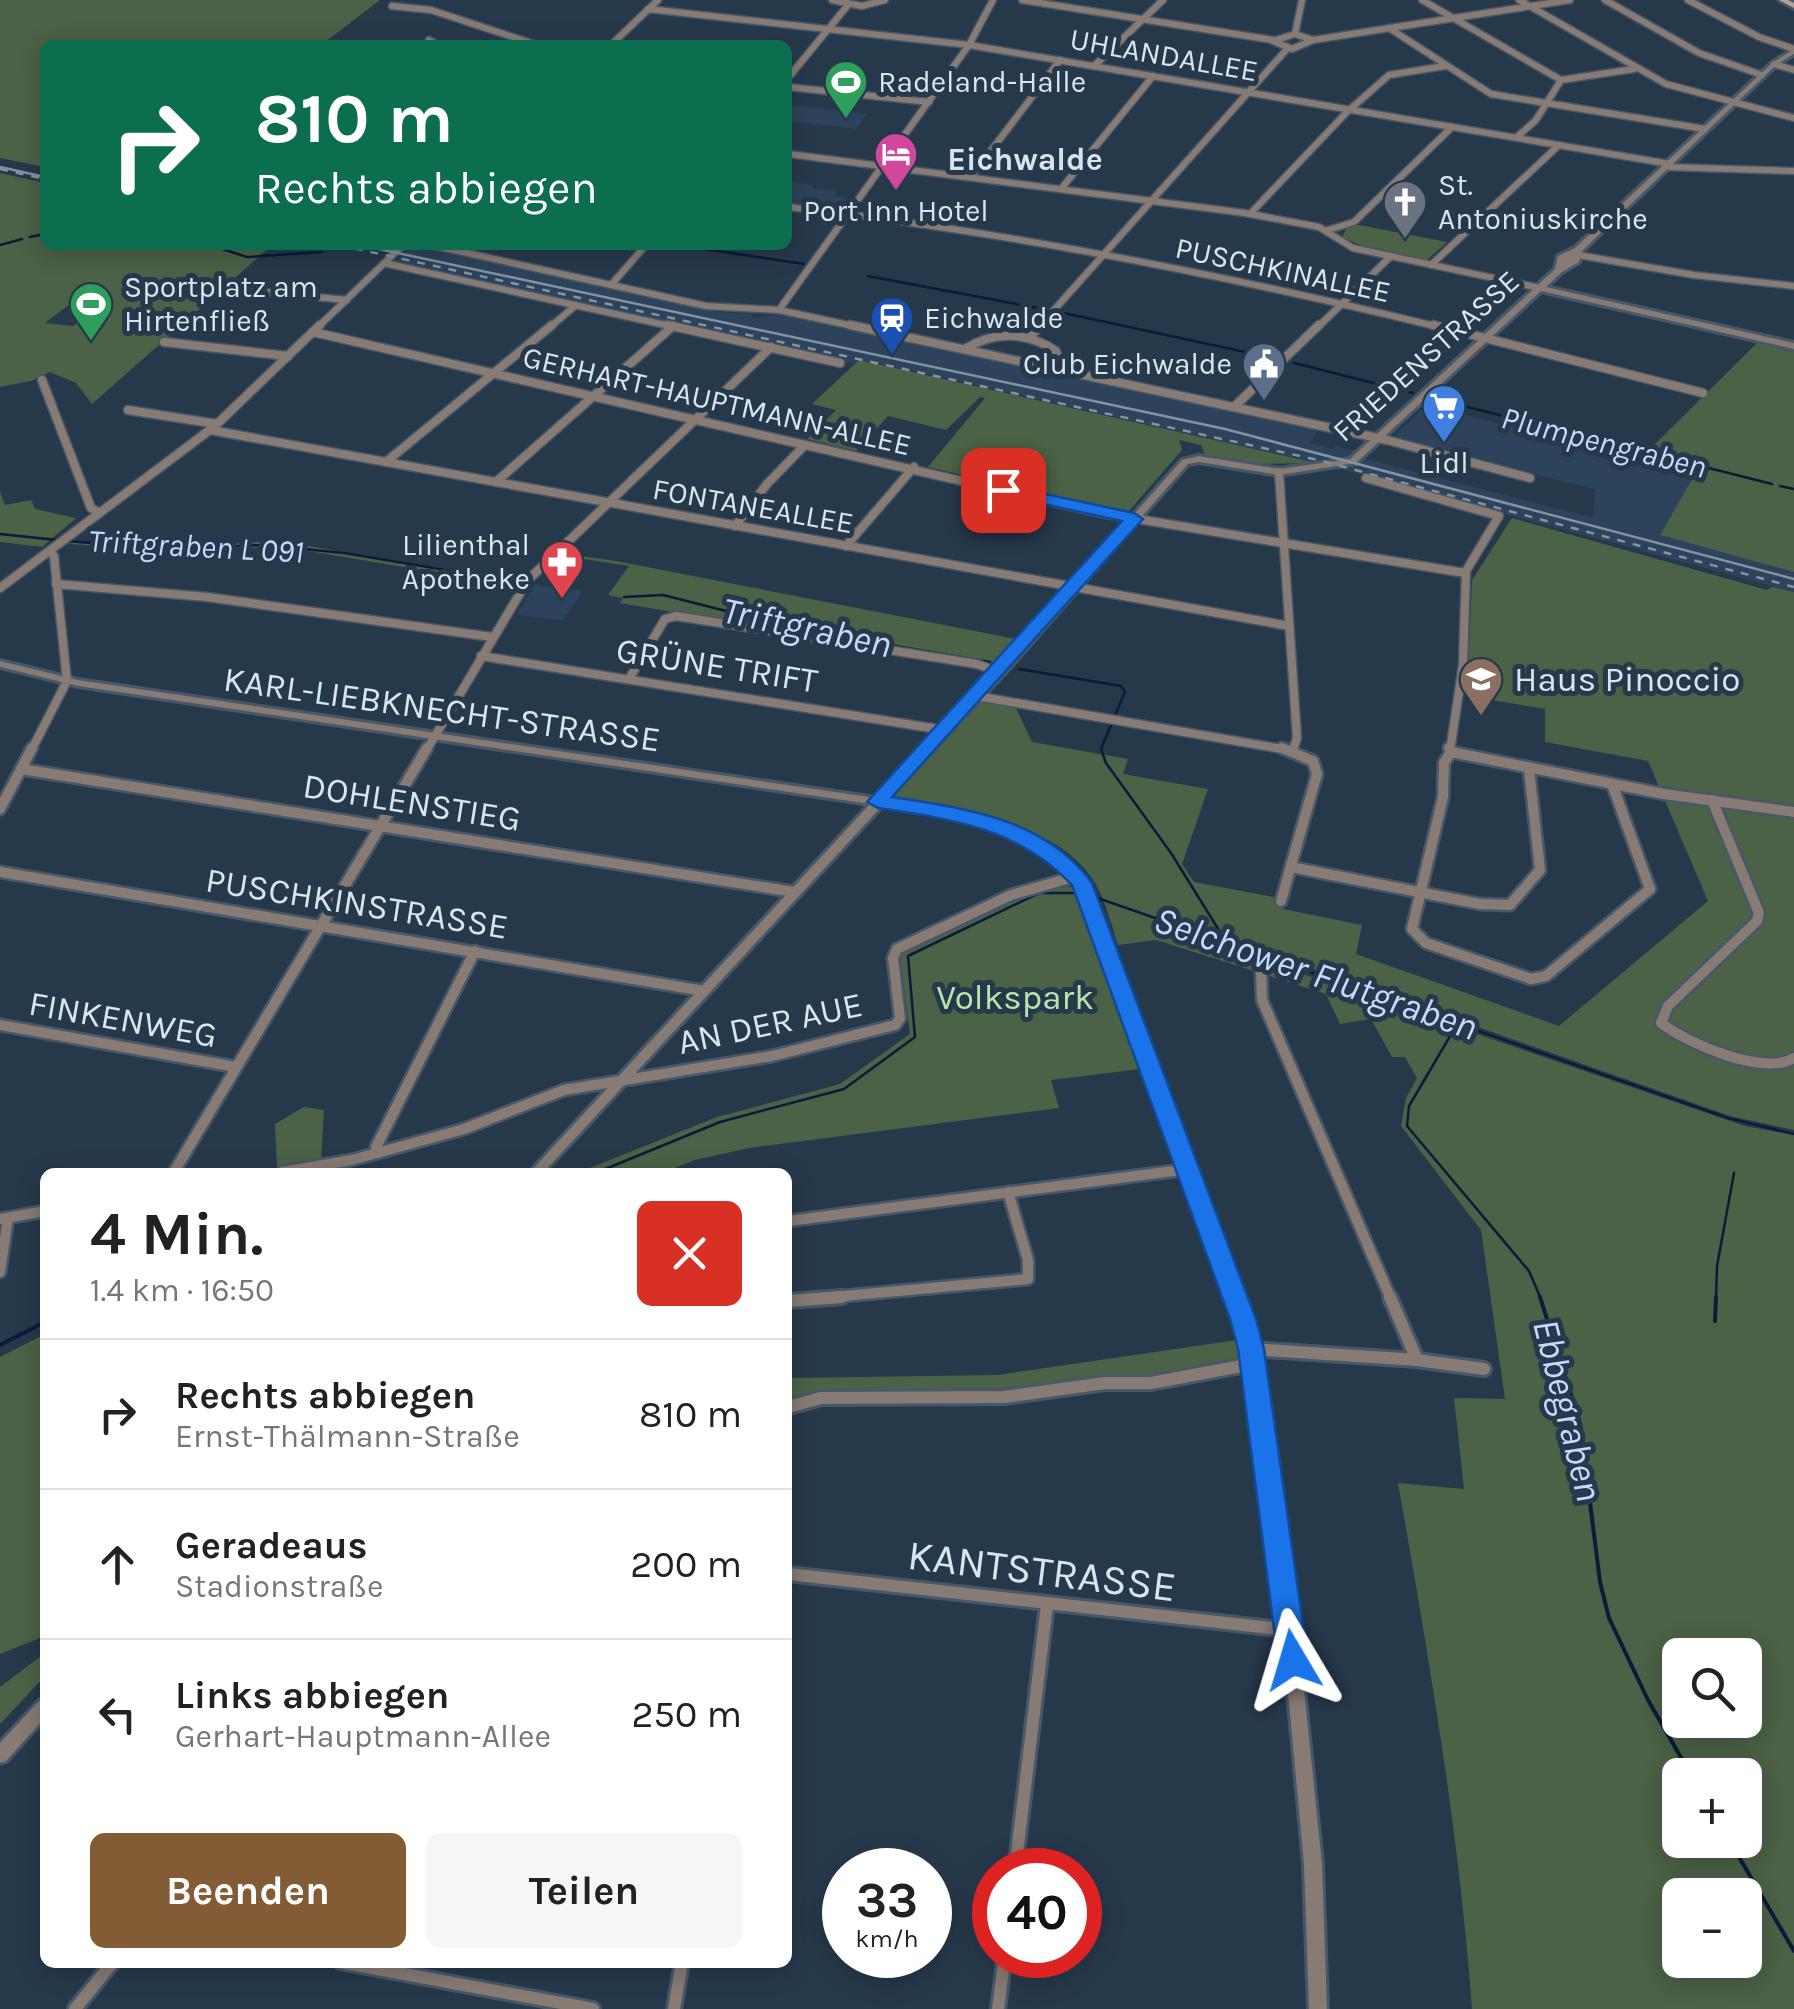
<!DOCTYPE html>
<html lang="de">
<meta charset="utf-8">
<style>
body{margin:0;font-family:Karla,sans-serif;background:#f6f6f6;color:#222;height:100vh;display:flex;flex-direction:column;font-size:38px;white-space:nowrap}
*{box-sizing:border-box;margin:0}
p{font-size:32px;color:#767676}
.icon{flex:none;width:55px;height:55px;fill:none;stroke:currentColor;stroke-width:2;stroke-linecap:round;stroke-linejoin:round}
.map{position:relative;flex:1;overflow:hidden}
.details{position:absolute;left:40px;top:1168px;width:752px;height:800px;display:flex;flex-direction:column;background:#fff;border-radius:15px;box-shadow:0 5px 25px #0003}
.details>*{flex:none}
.hud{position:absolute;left:40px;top:40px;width:752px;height:210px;border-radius:15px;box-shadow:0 5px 25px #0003;background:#0b6e4f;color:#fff;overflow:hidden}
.controls{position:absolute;left:1662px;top:1638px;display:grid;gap:20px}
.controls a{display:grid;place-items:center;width:100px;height:100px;border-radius:15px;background:#fff;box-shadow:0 5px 25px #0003;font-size:50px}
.speed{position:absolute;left:822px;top:1848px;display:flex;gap:20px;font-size:50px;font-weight:700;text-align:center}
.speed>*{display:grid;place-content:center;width:130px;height:130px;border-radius:50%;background:#fff;box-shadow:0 5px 25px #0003;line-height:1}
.speed small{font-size:25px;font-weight:400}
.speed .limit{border:15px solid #d22;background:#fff;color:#111}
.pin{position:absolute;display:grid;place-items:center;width:85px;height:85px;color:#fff;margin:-42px;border-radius:20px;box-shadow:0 5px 15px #0006}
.me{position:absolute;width:110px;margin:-55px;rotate:353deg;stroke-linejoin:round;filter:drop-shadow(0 0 8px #0008)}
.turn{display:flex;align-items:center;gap:35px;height:210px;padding:0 50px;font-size:45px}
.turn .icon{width:130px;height:130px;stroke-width:2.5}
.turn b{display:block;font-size:70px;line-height:85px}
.round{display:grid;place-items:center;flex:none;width:105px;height:105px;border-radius:15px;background:#f6f6f6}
.head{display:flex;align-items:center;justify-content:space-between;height:170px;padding:0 50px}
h1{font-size:60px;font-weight:700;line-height:75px}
.cta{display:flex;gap:20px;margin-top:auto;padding:20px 50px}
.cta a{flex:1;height:115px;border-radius:15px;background:#835b35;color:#fff;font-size:40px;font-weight:700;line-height:115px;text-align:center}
.cta a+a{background:#f6f6f6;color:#222}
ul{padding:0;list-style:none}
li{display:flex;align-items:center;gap:30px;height:150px;padding:0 50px;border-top:2px solid #e0e0e0}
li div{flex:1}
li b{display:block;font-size:38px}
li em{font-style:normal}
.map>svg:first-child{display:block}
.built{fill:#2c435b}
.green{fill:#4b6246;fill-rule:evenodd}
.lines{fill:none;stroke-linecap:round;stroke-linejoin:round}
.stream-far1{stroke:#0b1b38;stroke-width:2.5}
.stream{stroke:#0b1b38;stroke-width:4}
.minor-far3-casing{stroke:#465869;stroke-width:9}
.minor-far2-casing{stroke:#465869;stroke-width:11}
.minor-far1-casing{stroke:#465869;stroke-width:15}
.minor-casing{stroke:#465869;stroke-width:18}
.tertiary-casing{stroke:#465869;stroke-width:6}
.secondary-casing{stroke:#465869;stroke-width:5}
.minor-far3{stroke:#877b73;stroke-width:6}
.minor-far2{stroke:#877b73;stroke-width:8}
.minor-far1{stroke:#877b73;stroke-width:10}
.minor{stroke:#877b73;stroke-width:12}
.tertiary{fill:#877b73;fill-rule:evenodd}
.secondary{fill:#b4a195;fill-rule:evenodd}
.tram{stroke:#8493a2;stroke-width:2.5}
.rail{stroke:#8493a2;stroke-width:2.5;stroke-dasharray:8 8;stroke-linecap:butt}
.route{fill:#1a73e8;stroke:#114b97;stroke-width:2.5}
.labels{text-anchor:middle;stroke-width:10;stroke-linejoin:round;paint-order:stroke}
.far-street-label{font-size:30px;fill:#d9e4f0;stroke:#26394b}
.far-poi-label{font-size:30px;fill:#d9e4f0;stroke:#26394b;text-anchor:start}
.far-quarter-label{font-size:32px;font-weight:bold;fill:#d9e4f0;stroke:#26394b}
.far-water-label{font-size:32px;font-style:italic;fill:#c4d9fd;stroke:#26394b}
.street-label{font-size:35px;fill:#d9e4f0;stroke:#26394b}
.poi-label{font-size:35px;fill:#d9e4f0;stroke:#26394b;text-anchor:start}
.park-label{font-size:35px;fill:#b7e5ac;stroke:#26394b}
.water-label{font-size:38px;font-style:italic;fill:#c4d9fd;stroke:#26394b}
.near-street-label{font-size:42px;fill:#d9e4f0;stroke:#26394b}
</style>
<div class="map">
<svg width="1794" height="2009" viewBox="0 0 1794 2009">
<rect width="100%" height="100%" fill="#26394b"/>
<g class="built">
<polygon points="788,105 834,110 867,114 856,129 788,121"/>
<polygon points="788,181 814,185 812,188 837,191 835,196 851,198 840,209 788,204"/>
<polygon points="413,245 716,312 752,314 752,318 777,314 1318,430 1310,443 1333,449 1336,446 1357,451 1366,459 1593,518 1596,490 1393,437 1427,405 1695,474 1660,535 1794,572 1794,592 1325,465 941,377 859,360 854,364 395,261"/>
<polygon points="535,584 539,585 583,591 563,620 517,615"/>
</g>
<g class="green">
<polygon points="0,0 380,0 321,45 45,45 45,167 0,158"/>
<path d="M0,173L45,183V245H272L92,404L76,383L50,372L31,381L0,387ZM100,281L87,292L110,296L73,326L45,323Z"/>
<polygon points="1359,225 1447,242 1427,260 1360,245 1342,237 1347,227"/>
<polygon points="1758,342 1794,352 1794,572 1660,535 1695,474 1662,462 1664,456 1647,452"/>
<polygon points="859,360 1316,463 1246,464 1205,455 1201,445 1179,440 1182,450 1128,512 928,467 985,398 980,397 946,430 888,416 856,451 807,439 836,410 812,404"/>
<polygon points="0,492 5,505 31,500 35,509 76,518 42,547 0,542"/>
<path d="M1512,518L1767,590L1772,587L1794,592V1130L1730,1116L1277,956L1273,964L1745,1126L1794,1135V2009H1472C1459,1832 1429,1658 1398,1483L1464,1489L1454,1398L1505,1399L1481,1230L1401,1126L1406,1098L1417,1078L1405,1057H1392L1371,1019L1340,1024L1326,994L1156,940L1118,945C1111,924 1105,898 1093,880C1056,821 952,809 889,801L982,701L1016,708L1032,742L1128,759L1123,774L1208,789L1182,864L1194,882L1274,897L1284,900L1283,909L1362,925L1356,954L1559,1026L1708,901L1648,761L1545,742V709L1467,696L1472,580ZM1680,1655H1745V1720H1680ZM1680,1775H1745V1840H1680ZM1680,1895H1745V1960H1680Z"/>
<polygon points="74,541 171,547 277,541 514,580 511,585 284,547 169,550 69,544"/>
<polygon points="566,554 616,561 1016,639 989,666 620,603 623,598 608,595 629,566 564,556"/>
<path d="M1074,887L1140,1069L1051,1080L1059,1108L749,1148L695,1160L665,1172H580L717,1117L840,1084L910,1034L900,957L904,951C957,925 1014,885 1074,887Z"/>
<polygon points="304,1107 324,1110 321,1160 277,1167 275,1124"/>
<polygon points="45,1334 45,1636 0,1654 0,1357"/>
<polygon points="1244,1339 1246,1351 1238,1361 1164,1377 788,1403 789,1378 998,1375"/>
<polygon points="45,1653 45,1676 0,1724 0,1687"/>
</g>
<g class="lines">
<g class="stream-far1">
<polyline points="30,237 45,234"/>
<polyline points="0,245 22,239"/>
<polyline points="210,245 247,257 322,252"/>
<polyline points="678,245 804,264"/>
<polyline points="868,276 1043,309"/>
<polyline points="1064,313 1273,358"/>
<polyline points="1294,363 1413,393"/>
<polyline points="1436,399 1772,484"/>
<polyline points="1780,486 1794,489"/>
<polyline points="0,534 57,540"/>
<polyline points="65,541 172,549 263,545 344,553 511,581"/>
<polyline points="624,597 663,595 801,630 990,662"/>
<polyline points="1019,669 1121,686 1125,692 1115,715"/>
<polyline points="1111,725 1101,749 1106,763 1171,853 1225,940"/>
<polyline points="1089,895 1728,1118 1794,1134"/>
<polyline points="1456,1026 1409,1106 1407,1126 1529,1271 1541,1299"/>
<polyline points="598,1172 720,1122 844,1089 915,1037 908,956 1039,893 1081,893"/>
<polyline points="1716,1299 1717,1266 1734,1173"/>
</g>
<g class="stream">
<polyline points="1540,1297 1580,1423 1600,1582 1609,1618 1648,1700 1691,1775"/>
<polyline points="1715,1321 1716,1297"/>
<polyline points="0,1345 45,1322"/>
<polyline points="1729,1840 1794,1951"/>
</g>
<g class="minor-far3-casing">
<g id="minor-far3">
<polyline points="832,0 862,6 885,0"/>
<polyline points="1022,0 1273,40"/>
<polyline points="1422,0 1561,80"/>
<polyline points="1519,0 1666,84 1794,118"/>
<polyline points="1605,0 1699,53 1762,75"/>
<polyline points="1688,0 1759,37 1794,49"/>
<polyline points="392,6 431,10 537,45"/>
<polyline points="648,9 969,45 1670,164"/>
<polyline points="1389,28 1491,94 1705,129"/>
<polygon points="1295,34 1313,40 1292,49 1273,41"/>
<polyline points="1295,34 1302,0"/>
<polyline points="429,40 438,45"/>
<polyline points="1313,40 1570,0"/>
<polyline points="611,45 658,0"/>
<polyline points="1774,64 1794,70"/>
<polyline points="1094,66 1163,0"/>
<polyline points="788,78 848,5"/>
<polyline points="1561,80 1634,69"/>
<polyline points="788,87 929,102"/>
<polyline points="1517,137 1536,120 1561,80"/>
<polyline points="788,154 1245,213 1319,227 1353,248 1540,288"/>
<polyline points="1667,167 1794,171"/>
<polyline points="971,177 1060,60"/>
<polyline points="1061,189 1153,76"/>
<path d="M788,207C1009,232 1226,275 1443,328"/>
<polyline points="1250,214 1347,112 1389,75 1445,66"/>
<polyline points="1328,230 1354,222 1452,127"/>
<polyline points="431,245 706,306 779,310 862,328"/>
<polyline points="1578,255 1694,275 1794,286"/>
<polyline points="384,263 679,328"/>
<polyline points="1431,265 1559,145"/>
<polyline points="611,285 646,245"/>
<polyline points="224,288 347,300"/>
<polyline points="779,310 969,45 993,0"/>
<polyline points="317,328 403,245"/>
<polyline points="549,328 576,305"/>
<polyline points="1038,328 1287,49"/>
<polyline points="1317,328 1391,256"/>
</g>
</g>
<g class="minor-far2-casing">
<g id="minor-far2">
<polyline points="667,325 840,363"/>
<polyline points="850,325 1387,440 1530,478"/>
<polyline points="1433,325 1703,393"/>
<polyline points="313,332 1101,513 1465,573"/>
<polyline points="1030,337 1041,325"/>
<polyline points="164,342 288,356"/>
<path d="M965,349C995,330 1027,332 1056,351L1059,363L1055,368"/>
<polyline points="42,380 91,508 98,512"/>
<polyline points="1235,406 1319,325"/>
<polyline points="128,410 217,424"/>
<polyline points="210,430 1289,626"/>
<polyline points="386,462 552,325"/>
<polyline points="1279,472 1297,738 1293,750"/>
<polyline points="1366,478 1499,516 1466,571 1463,665 1450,751"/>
<polyline points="496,482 673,326"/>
<polyline points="735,526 767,484 805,445"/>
<polyline points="846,546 914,467"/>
<polyline points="56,584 207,597 492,637"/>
<polyline points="0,588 215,426 320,325"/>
<polyline points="481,656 944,730"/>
<polyline points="629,679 665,619 676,616 977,664 999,672"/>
<polyline points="976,696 1294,751"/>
<polyline points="31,751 67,681 54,556 50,552"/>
<polyline points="426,751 528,580 771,347"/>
</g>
</g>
<g class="minor-far1-casing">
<g id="minor-far1">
<polyline points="1449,748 1451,752"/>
<polyline points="1451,752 1444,763 1443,797 1412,929 1426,943 1531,979 1546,976 1650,889 1612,784"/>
<polyline points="1451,752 1664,794 1794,812"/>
<polyline points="21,769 794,892"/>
<path d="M1712,800L1759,913L1757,921L1668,1006L1661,1023C1689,1044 1762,1076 1794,1058"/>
<polyline points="0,809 32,748"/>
<polyline points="1291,867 1480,904 1510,905 1540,870 1529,769"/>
<polyline points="0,872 704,991"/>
<polyline points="1281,901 1317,774 1313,761 1282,748"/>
<polyline points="1261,968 1262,1000 1391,1299"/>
<polyline points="0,1025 236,1067"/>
<polyline points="378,1153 376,1147 475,951"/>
<polyline points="174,1172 427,748"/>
<polyline points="282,1172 352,1160 464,1129 564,1090 772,1056 895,1025 900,1018 893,958 897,949 1011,895 1077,876"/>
<polyline points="0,1219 45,1211"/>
<polyline points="788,1221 1189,1169"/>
<polyline points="0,1272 8,1218"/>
<polyline points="811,1299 1028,1279 1028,1260 1008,1192"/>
</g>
</g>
<g class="minor-casing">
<g id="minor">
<polyline points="1390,1297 1417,1360"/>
<polyline points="788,1301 842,1297"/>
<polyline points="1251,1349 1417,1360 1484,1369"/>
<polyline points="788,1407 821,1398 1004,1397 1105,1383 1151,1383 1252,1364"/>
<polyline points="788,1574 1289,1630"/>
<polyline points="1015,1870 1047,1605"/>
<polyline points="340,1962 593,2009"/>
<polyline points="75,2009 113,1962"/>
<polyline points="674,2009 682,1962"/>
<polyline points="998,2009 1005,1955"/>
</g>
</g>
<g class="tertiary-casing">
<g id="tertiary">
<path d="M1794,49V54L1776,65L1582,251L1579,262L1562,272L1546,287L1794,343V349L1541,291L1356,463L1279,475L1199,462L1188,464L1010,667L887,800C970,812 1065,819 1099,909L1245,1304L1258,1349L1301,1660L1322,1864L1327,2009H1309L1304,1864L1285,1660L1244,1349L1231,1304L1087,909C1056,824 959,817 882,806L544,1172H530L870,804L78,686L0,667V661L78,680L876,798L1002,663L1182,460L1199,456L1279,469L1350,459L1555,269L1558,256L1575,248L1772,63Z"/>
<polygon points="45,1698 45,1718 6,1761 0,1763 0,1743 39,1701"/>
</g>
</g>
<g class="secondary-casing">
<polygon id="secondary" points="1779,0 1788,0 1794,3 1794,8"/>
</g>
<use href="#minor-far3" class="minor-far3"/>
<use href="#minor-far2" class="minor-far2"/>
<use href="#minor-far1" class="minor-far1"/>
<use href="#minor" class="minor"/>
<use href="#tertiary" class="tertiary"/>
<use href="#secondary" class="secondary"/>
<g class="tram">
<polyline points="0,167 45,177"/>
<polyline points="360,245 1225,429 1794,579"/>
</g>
<g class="rail">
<polyline points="0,169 45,179"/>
<polyline points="339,245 1318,460 1794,587"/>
</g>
</g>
<path class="route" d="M1003,485L1134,513L1143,519L892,797C965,808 1046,819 1092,883L1256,1319L1264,1349L1308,1660L1304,1670L1293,1674L1282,1670L1278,1660L1238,1349L1230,1319L1072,885C1019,828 951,819 878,808L867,802L1122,521L997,494V487Z"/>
<defs>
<g id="stadium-pin" transform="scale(2.25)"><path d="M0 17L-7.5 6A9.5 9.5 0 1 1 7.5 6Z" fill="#2e9e5b" stroke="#26394b"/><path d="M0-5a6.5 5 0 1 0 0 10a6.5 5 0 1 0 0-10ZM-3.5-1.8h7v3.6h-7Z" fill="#fff"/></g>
<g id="hotel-pin" transform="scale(2.25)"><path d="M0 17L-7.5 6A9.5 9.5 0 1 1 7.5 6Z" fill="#d1479c" stroke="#26394b"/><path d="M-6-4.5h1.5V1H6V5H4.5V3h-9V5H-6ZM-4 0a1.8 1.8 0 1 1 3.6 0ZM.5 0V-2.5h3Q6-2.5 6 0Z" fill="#fff"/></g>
<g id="church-pin" transform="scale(2.25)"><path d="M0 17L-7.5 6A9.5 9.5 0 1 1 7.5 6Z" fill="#6b7280" stroke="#26394b"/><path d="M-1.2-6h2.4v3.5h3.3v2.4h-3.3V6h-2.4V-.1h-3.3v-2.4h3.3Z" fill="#fff"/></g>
<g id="station-pin" transform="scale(2.25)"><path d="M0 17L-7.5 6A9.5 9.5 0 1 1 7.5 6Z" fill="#1a4fb4" stroke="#26394b"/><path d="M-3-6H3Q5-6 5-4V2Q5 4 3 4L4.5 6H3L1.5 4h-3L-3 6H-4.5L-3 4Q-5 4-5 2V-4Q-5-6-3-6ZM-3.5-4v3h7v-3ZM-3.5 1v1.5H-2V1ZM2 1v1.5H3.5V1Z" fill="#fff"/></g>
<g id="civic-pin" transform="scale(2.25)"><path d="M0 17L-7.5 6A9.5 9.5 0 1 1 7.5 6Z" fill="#5c6f8a" stroke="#26394b"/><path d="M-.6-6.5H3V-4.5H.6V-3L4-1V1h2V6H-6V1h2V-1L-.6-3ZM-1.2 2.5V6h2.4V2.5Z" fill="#fff"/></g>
<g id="supermarket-pin" transform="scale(2.25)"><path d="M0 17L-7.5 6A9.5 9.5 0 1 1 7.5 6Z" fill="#3f7fe0" stroke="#26394b"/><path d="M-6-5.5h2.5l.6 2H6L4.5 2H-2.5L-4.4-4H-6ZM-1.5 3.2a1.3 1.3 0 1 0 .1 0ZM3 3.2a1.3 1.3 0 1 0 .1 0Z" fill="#fff"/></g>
<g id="pharmacy-pin" transform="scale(2.25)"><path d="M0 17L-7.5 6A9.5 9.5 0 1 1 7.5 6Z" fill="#e0444e" stroke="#26394b"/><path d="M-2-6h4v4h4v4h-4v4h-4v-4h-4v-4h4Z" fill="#fff"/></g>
<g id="school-pin" transform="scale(2.25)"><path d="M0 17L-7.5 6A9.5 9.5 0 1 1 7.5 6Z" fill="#8d6e63" stroke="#26394b"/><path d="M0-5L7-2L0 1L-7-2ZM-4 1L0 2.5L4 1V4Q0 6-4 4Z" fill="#fff"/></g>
</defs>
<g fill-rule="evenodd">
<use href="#stadium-pin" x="846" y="82"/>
<use href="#hotel-pin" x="896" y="154"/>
<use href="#church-pin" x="1405" y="202"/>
<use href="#stadium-pin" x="91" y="304"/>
<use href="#station-pin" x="892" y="318"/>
<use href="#civic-pin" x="1264" y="364"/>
<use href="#supermarket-pin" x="1444" y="406"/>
<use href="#pharmacy-pin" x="562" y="562"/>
<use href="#school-pin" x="1481" y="679"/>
</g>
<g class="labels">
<g class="far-street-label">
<text transform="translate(1164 55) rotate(10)" y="10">UHLANDALLEE</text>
<text transform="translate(1283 270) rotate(12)" y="10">PUSCHKINALLEE</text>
<text transform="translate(1426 356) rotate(-42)" y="10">FRIEDENSTRASSE</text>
<text transform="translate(717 401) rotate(13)" y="10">GERHART-HAUPTMANN-ALLEE</text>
<text transform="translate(753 506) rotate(10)" y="10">FONTANEALLEE</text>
</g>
<g class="far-poi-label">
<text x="878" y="92">Radeland-Halle</text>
<text x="1438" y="195">St.<tspan x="1438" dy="34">Antoniuskirche</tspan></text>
<text x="896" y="221" text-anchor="middle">Port Inn Hotel</text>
<text x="124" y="297">Sportplatz am<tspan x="124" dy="34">Hirtenfließ</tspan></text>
<text x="924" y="328">Eichwalde</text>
<text x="1232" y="374" text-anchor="end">Club Eichwalde</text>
<text x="1444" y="473" text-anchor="middle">Lidl</text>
<text x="530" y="555" text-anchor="end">Lilienthal<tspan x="530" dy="34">Apotheke</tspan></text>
</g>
<g class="far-quarter-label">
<text x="1025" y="170">Eichwalde</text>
</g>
<g class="far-water-label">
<text transform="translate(1604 442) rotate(14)" y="11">Plumpengraben</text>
<text transform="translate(196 546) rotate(3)" y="11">Triftgraben L 091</text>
</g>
<g class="street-label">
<text transform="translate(717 665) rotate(9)" y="12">GRÜNE TRIFT</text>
<text transform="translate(442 709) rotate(8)" y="12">KARL-LIEBKNECHT-STRASSE</text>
<text transform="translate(412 802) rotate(9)" y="12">DOHLENSTIEG</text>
<text transform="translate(357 903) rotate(9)" y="12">PUSCHKINSTRASSE</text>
<text transform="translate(123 1019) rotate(10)" y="12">FINKENWEG</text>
<text transform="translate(770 1023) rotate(-12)" y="12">AN DER AUE</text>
</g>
<g class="poi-label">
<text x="1514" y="691">Haus Pinoccio</text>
</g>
<g class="park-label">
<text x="1015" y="1009">Volkspark</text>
</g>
<g class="water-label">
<text transform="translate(807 627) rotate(12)" y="13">Triftgraben</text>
<text transform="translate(1316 973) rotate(19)" y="13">Selchower Flutgraben</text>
<text transform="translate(1568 1410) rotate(76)" y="13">Ebbegraben</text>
</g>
<g class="near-street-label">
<text transform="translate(1042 1570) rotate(7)" y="15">KANTSTRASSE</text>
</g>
</g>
</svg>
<div class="controls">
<a><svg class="icon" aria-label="search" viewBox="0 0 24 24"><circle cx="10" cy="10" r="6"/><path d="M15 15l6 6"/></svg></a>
<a>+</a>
<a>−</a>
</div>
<div class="speed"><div>33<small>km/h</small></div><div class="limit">40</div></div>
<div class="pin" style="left:1003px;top:490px;background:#d93025"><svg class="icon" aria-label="arrive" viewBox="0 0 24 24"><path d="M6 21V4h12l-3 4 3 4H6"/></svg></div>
<svg class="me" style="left:1293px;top:1660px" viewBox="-20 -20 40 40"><path d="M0-17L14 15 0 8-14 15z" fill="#1a73e8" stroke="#fff" stroke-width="4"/></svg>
<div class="hud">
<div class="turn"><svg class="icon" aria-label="right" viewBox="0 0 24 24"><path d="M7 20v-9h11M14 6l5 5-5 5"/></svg><div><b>810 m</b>Rechts abbiegen</div></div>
</div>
<section class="details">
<div class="head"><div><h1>4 Min.</h1><p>1.4 km · 16:50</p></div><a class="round" style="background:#d93025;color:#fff"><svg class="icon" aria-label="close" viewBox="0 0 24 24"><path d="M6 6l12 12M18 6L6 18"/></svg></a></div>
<ul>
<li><svg class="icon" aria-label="right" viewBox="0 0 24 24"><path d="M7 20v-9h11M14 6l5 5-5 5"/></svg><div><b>Rechts abbiegen</b><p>Ernst-Thälmann-Straße</p></div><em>810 m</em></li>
<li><svg class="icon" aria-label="ahead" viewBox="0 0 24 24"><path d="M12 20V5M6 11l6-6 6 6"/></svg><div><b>Geradeaus</b><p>Stadionstraße</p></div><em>200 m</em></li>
<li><svg class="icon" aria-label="left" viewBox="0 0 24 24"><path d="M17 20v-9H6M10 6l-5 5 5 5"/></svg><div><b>Links abbiegen</b><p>Gerhart-Hauptmann-Allee</p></div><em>250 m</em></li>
</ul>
<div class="cta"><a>Beenden</a><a>Teilen</a></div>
</section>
</div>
